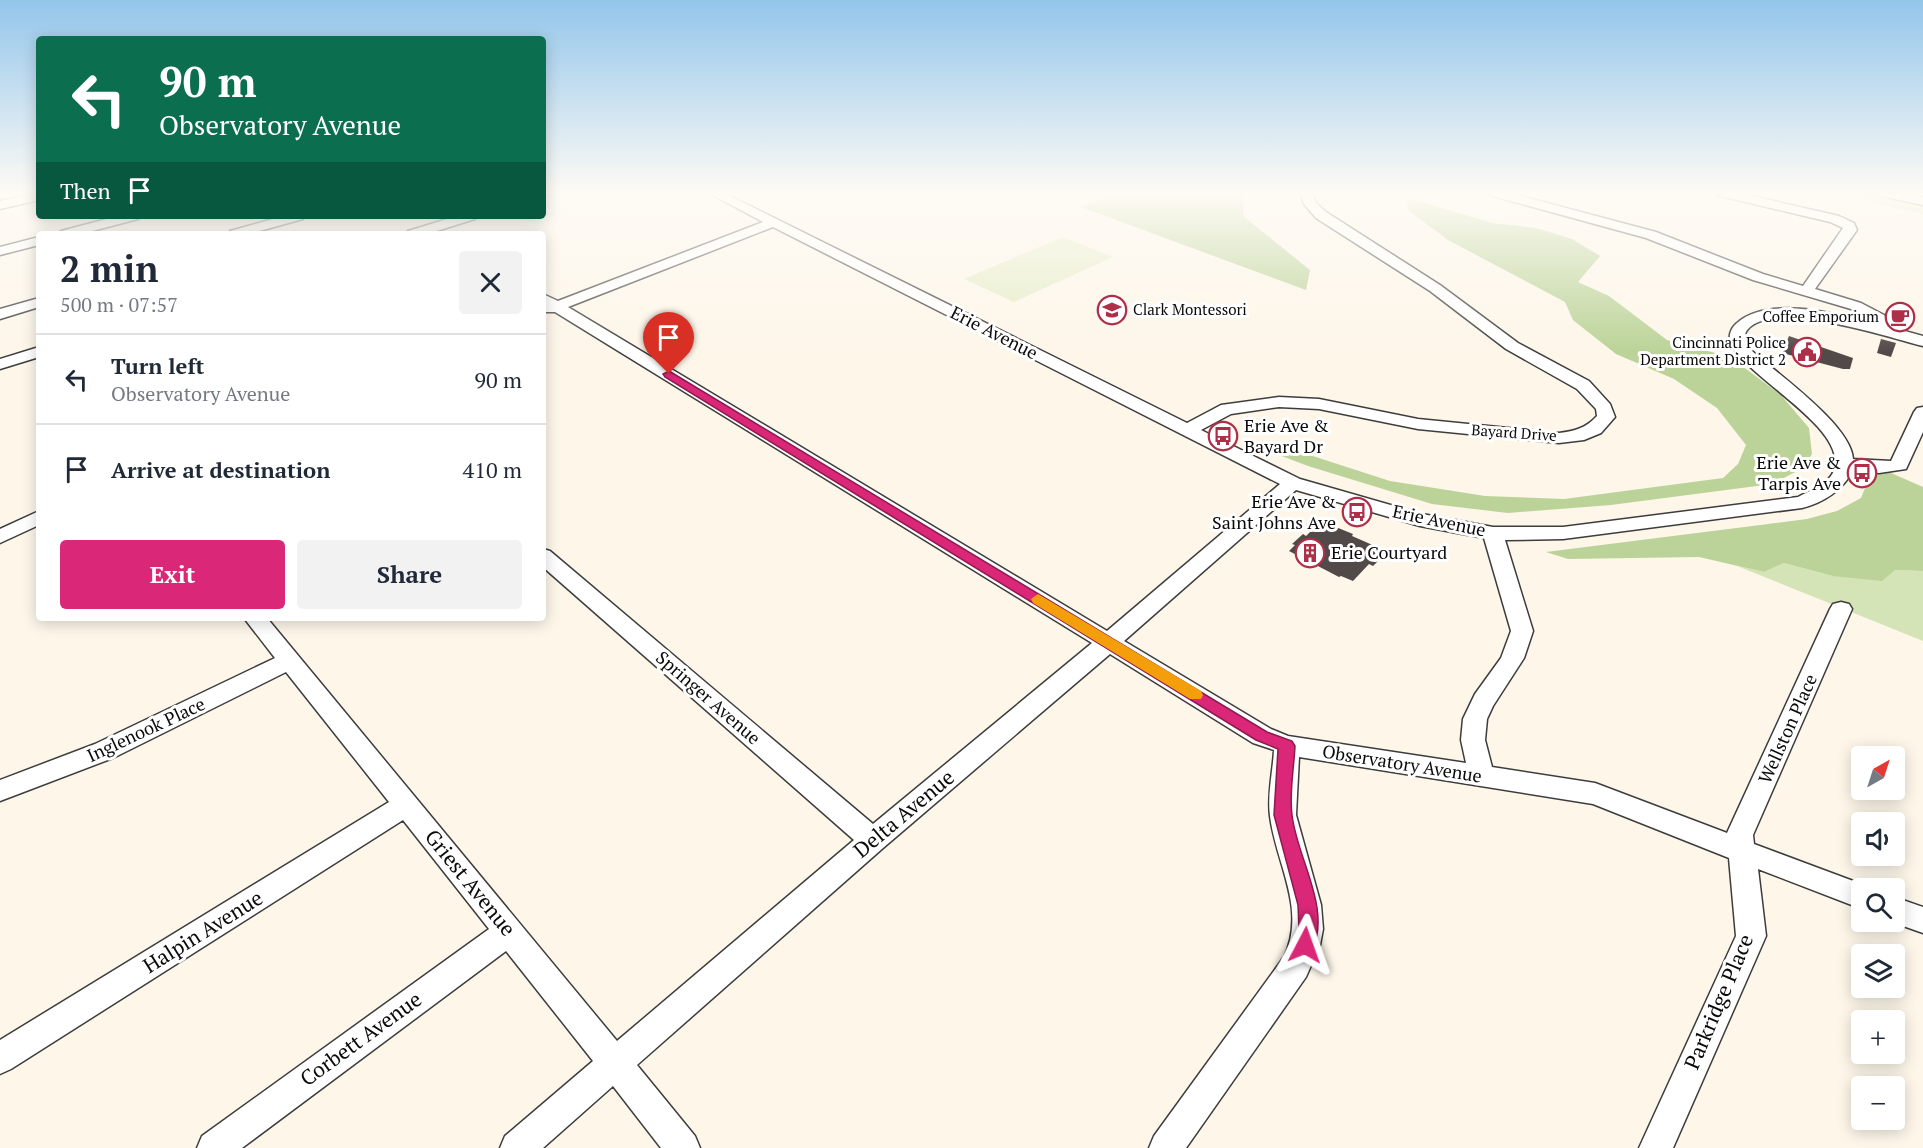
<!DOCTYPE html>
<meta charset="utf-8">
<style>
body{margin:0;font-family:"PT Serif",serif;background:#f2f2f3;color:#1f2937;height:100vh;display:flex;flex-direction:column;font-size:22px;white-space:nowrap}
*{box-sizing:border-box;margin:0}
p{font-size:20px;color:#747a83}
.icon{flex:none;width:33px;height:33px;fill:none;stroke:currentColor;stroke-width:2;stroke-linecap:round;stroke-linejoin:round}
.map{position:relative;flex:1;overflow:hidden}
.side{position:absolute;left:36px;top:231px;width:510px;height:390px;display:flex;flex-direction:column;background:#fff;border-radius:6px;box-shadow:0 3px 15px #0003}
.side>*{flex:none}
.guide{position:absolute;left:36px;top:36px;width:510px;height:183px;border-radius:6px;box-shadow:0 3px 15px #0003;background:#0b6e4f;color:#fff;overflow:hidden}
.needle{width:39px;rotate:39deg}
.buttons{position:absolute;left:1851px;top:746px;display:grid;gap:12px}
.buttons a{display:grid;place-items:center;width:54px;height:54px;border-radius:6px;background:#fff;box-shadow:0 3px 15px #0003;font-size:30px}
.pin{position:absolute;display:grid;place-items:center;width:51px;height:51px;color:#fff;margin:-62px -26px;border-radius:50% 50% 50% 0;rotate:-45deg;box-shadow:0 0 6px #0007}
.pin .icon{rotate:45deg}
.me{position:absolute;width:66px;margin:-33px;rotate:4deg;stroke-linejoin:round;filter:drop-shadow(0 0 4px #0008)}
.turn{display:flex;align-items:center;gap:21px;height:126px;padding:0 24px;font-size:27px}
.turn .icon{width:78px;height:78px;stroke-width:2.5}
.turn b{display:block;font-size:42px;line-height:51px}
.then{display:flex;align-items:center;height:57px;padding:0 24px;background:#0003;gap:12px;font-size:22px}
.round{display:grid;place-items:center;flex:none;width:63px;height:63px;border-radius:6px;background:#f2f2f3}
.summary{display:flex;align-items:center;justify-content:space-between;height:102px;padding:0 24px}
h1{font-size:36px;font-weight:700;line-height:45px}
.button{display:flex;gap:12px;margin-top:auto;padding:12px 24px}
.button a{flex:1;height:69px;border-radius:6px;background:#db2777;color:#fff;font-size:24px;font-weight:700;line-height:69px;text-align:center}
.button a+a{background:#f2f2f3;color:#1f2937}
ul{padding:0;list-style:none}
li{display:flex;align-items:center;gap:18px;height:90px;padding:0 24px;border-top:2px solid #e0e1e3}
li div{flex:1}
li b{display:block;font-size:22px}
li em{font-style:normal}
.map>svg:first-child{display:block}
.green{fill:#d5e4b7}
.forest{fill:#bbd398}
.pitch{fill:#e5ecc8}
.building{fill:#524a48}
.lines{fill:none;stroke-linecap:round;stroke-linejoin:round}
.minor-casing{stroke:#3d3d3d;stroke-width:3}
.minor{fill:#fff;fill-rule:evenodd}
.route{fill:#db2777;stroke:#8e194d;stroke-width:1.5}
.slow{fill:#f59e0b}
.labels{text-anchor:middle;stroke-width:6;stroke-linejoin:round;paint-order:stroke}
.far-poi-label{font-size:15px;fill:#0a0a0a;stroke:#fff;text-anchor:end}
.far-street-label{font-size:15px;fill:#0a0a0a;stroke:#fff}
.street-label{font-size:18px;fill:#0a0a0a;stroke:#fff}
.poi-label{font-size:18px;fill:#0a0a0a;stroke:#fff;text-anchor:start}
.near-street-label{font-size:21px;fill:#0a0a0a;stroke:#fff}
</style>
<div class="map">
<svg width="1923" height="1148" viewBox="0 0 1923 1148">
<rect width="100%" height="100%" fill="#fdf6e9"/>
<g class="green">
<polygon points="1827,192 1865,192 1923,205 1923,214"/>
<polygon points="1784,563 1833,576 1895,570 1923,571 1923,641 1737,566 1764,572"/>
</g>
<g class="forest">
<polygon points="1116,192 1244,192 1243,216 1310,270 1306,290 1081,207"/>
<polygon points="1405,197 1492,223 1536,228 1572,239 1600,256 1578,282 1609,296 1667,340 1730,357 1781,395 1809,428 1812,454 1803,468 1772,484 1611,505 1508,513 1432,504 1308,466 1274,453 1266,441 1390,481 1485,496 1564,499 1723,478 1738,464 1746,445 1717,408 1674,379 1616,354 1573,320 1565,302 1448,240 1409,211"/>
<polygon points="1871,473 1891,473 1923,487 1923,571 1895,570 1882,581 1833,576 1784,563 1764,572 1699,557 1568,559 1546,552 1807,519 1837,511 1861,498"/>
</g>
<polygon class="pitch" points="1063,237 1113,257 1014,302 964,279"/>
<g class="building">
<polygon points="1789,336 1853,358 1850,369 1843,369 1782,353"/>
<polygon points="1881,339 1896,343 1891,357 1877,353"/>
<polygon points="1321,521 1353,534 1352,536 1384,550 1380,554 1383,556 1373,566 1369,564 1353,581 1341,576 1339,577 1289,551 1295,545 1292,544 1303,534 1306,536"/>
</g>
<g class="lines">
<g class="minor-casing">
<g id="minor">
<polygon points="39,192 39,200 0,209 0,201"/>
<polygon points="543,192 555,192 543,197"/>
<path d="M707,192H722L1187,423L1221,405L1279,397L1319,399L1418,419L1559,433C1575,431 1586,428 1597,416L1596,409L1577,389L1506,349L1430,291L1316,218L1304,204L1300,192H1312L1316,203L1326,212L1440,285L1518,343L1589,381L1610,404L1615,417L1601,433L1584,440L1559,443L1418,429L1319,409L1279,407L1231,414L1201,430L1300,479L1422,514L1493,527H1563L1798,497C1811,490 1833,483 1835,466C1842,426 1752,380 1733,347C1727,338 1730,329 1737,323C1768,295 1838,314 1875,323L1851,309L1753,280L1646,238L1489,195L1487,192H1506L1656,232L1763,274L1803,286L1843,228L1830,222L1716,195L1714,192H1735L1839,216L1854,223L1857,230L1815,289L1861,303L1884,315L1894,328L1923,336V346C1887,337 1775,299 1748,329C1742,335 1746,343 1751,350C1776,373 1851,425 1853,459L1891,461L1914,412L1917,408L1923,407V432L1906,469L1879,473L1853,470C1843,490 1823,503 1802,508L1563,539L1505,540L1533,631L1524,658L1493,706L1487,719L1485,740L1492,767L1595,783L1727,833L1830,609L1833,604L1841,602L1849,604L1852,609L1753,835L1754,844L1872,888H1862V909L1758,869L1766,936L1673,1148H1639L1736,936L1729,858L1593,804L1299,757L1296,815L1321,905L1323,929L1320,945L1306,977L1186,1148H1149L1154,1136L1284,957C1307,909 1276,864 1270,816C1267,795 1273,771 1274,750L1253,743L1110,654L883,848L637,1065L695,1136L700,1148H661L613,1086L543,1148H500L505,1136L593,1061L506,951L242,1148H197L202,1136L489,929L403,820L11,1069L0,1074V1040L389,802L286,672L113,758L0,801V780L95,744L275,658L244,618H267L617,1041L854,840L543,567V549L550,551L873,824L1092,643L555,312H544L543,294L558,301L763,222ZM773,227L1280,484L1107,631L568,307ZM1296,490L1420,526L1484,538L1511,631L1501,658L1475,694L1463,719L1461,740L1466,763L1288,736L1271,729L1124,641Z"/>
<polygon points="1875,192 1897,192 1923,197 1923,205 1877,195"/>
<polygon points="118,216 139,216 138,219 81,234 59,234 61,231"/>
<polygon points="284,216 304,216 303,219 249,234 228,234 230,231"/>
<polygon points="457,216 476,216 475,219 427,234 406,234 408,231"/>
<polygon points="39,237 39,245 0,255 0,247"/>
<polygon points="39,298 39,307 0,319 0,309"/>
<polygon points="39,347 39,357 0,369 0,359"/>
<polygon points="39,511 39,525 0,543 0,529"/>
<polygon points="1894,897 1923,907 1923,933 1889,921 1894,921"/>
</g>
</g>
<use href="#minor" class="minor"/>
</g>
<linearGradient id="sky" x2="0" y2="1"><stop stop-color="#93c6eb"/><stop offset="0.55" stop-color="#fefbf5"/><stop offset="1" stop-color="#fefbf5" stop-opacity="0"/></linearGradient>
<rect width="1923" height="352" fill="url(#sky)"/>
<path class="route" d="M669,371L1267,732L1292,741L1295,746C1294,768 1289,793 1292,815C1297,859 1332,908 1312,951L1305,954L1299,951L1296,945L1299,929L1298,905L1274,815L1278,749L1256,740L665,377L663,374Z"/>
<polygon class="slow" points="1038,594 1201,691 1203,695 1201,699 1190,699 1033,603 1031,599"/>
<defs>
<g id="school-ring" transform="scale(1.5)"><circle r="9.5" fill="#fff" stroke="#ad2f48" stroke-width="1.5"/><path d="M0-5L7-2L0 1L-7-2ZM-4 1L0 2.5L4 1V4Q0 6-4 4Z" fill="#ad2f48"/></g>
<g id="cafe-ring" transform="scale(1.5)"><circle r="9.5" fill="#fff" stroke="#ad2f48" stroke-width="1.5"/><path d="M-5.5-4.5H6V0H3Q3 3.5 0 3.5H-2.5Q-5.5 3.5-5.5 0ZM3-3.2v2h1.7v-2ZM-6 4.5H4V6H-6Z" fill="#ad2f48"/></g>
<g id="civic-ring" transform="scale(1.5)"><circle r="9.5" fill="#fff" stroke="#ad2f48" stroke-width="1.5"/><path d="M-.6-6.5H3V-4.5H.6V-3L4-1V1h2V6H-6V1h2V-1L-.6-3ZM-1.2 2.5V6h2.4V2.5Z" fill="#ad2f48"/></g>
<g id="bus-ring" transform="scale(1.5)"><circle r="9.5" fill="#fff" stroke="#ad2f48" stroke-width="1.5"/><path d="M-5-6H5V4H4V6H2V4H-2V6H-4V4H-5ZM-3.5-4V0h7V-4ZM-3.5 1.2v1.5H-2V1.2ZM2 1.2v1.5H3.5V1.2Z" fill="#ad2f48"/></g>
<g id="building-ring" transform="scale(1.5)"><circle r="9.5" fill="#fff" stroke="#ad2f48" stroke-width="1.5"/><path d="M-4-6H4V6H1V3H-1V6H-4ZM-2.5-4.3h1.7v1.8h-1.7ZM.8-4.3h1.7v1.8H.8ZM-2.5-1h1.7V.8h-1.7ZM.8-1h1.7V.8H.8Z" fill="#ad2f48"/></g>
</defs>
<g fill-rule="evenodd">
<use href="#school-ring" x="1112" y="310"/>
<use href="#cafe-ring" x="1900" y="317"/>
<use href="#civic-ring" x="1807" y="352"/>
<use href="#bus-ring" x="1223" y="436"/>
<use href="#bus-ring" x="1862" y="473"/>
<use href="#bus-ring" x="1357" y="512"/>
<use href="#building-ring" x="1310" y="553"/>
</g>
<g class="labels">
<g class="far-poi-label">
<text x="1133" y="315" text-anchor="start">Clark Montessori</text>
<text x="1879" y="322">Coffee Emporium</text>
<text x="1786" y="348">Cincinnati Police<tspan x="1786" dy="17">Department District 2</tspan></text>
</g>
<g class="far-street-label">
<text transform="translate(1514 433) rotate(4)" y="5">Bayard Drive</text>
</g>
<g class="street-label">
<text transform="translate(994 333) rotate(27)" y="6">Erie Avenue</text>
<text transform="translate(1439 521) rotate(12)" y="6">Erie Avenue</text>
<text transform="translate(708 698) rotate(41)" y="6">Springer Avenue</text>
<text transform="translate(1788 729) rotate(-66)" y="6">Wellston Place</text>
<text transform="translate(146 730) rotate(-25)" y="6">Inglenook Place</text>
<text transform="translate(1402 764) rotate(9)" y="6">Observatory Avenue</text>
</g>
<g class="poi-label">
<text x="1244" y="432">Erie Ave &amp;<tspan x="1244" dy="21">Bayard Dr</tspan></text>
<text x="1841" y="469" text-anchor="end">Erie Ave &amp;<tspan x="1841" dy="21">Tarpis Ave</tspan></text>
<text x="1336" y="508" text-anchor="end">Erie Ave &amp;<tspan x="1336" dy="21">Saint Johns Ave</tspan></text>
<text x="1331" y="559">Erie Courtyard</text>
</g>
<g class="near-street-label">
<text transform="translate(904 814) rotate(-40)" y="7">Delta Avenue</text>
<text transform="translate(470 883) rotate(51)" y="7">Griest Avenue</text>
<text transform="translate(203 932) rotate(-32)" y="7">Halpin Avenue</text>
<text transform="translate(1719 1002) rotate(-67)" y="7">Parkridge Place</text>
<text transform="translate(361 1039) rotate(-36)" y="7">Corbett Avenue</text>
</g>
</g>
</svg>
<div class="buttons">
<a><svg class="needle" viewBox="-14 -14 28 28"><path d="M0-13l5 13h-10z" fill="#e53935"/><path d="M0 13l5-13h-10z" fill="#747a83"/></svg></a>
<a><svg class="icon" aria-label="sound" viewBox="0 0 24 24"><path d="M4 9h4l5-4v14l-5-4H4zM17 9q2 3 0 6"/></svg></a>
<a><svg class="icon" aria-label="search" viewBox="0 0 24 24"><circle cx="10" cy="10" r="6"/><path d="M15 15l6 6"/></svg></a>
<a><svg class="icon" aria-label="layers" viewBox="0 0 24 24"><path d="M12 4l9 5-9 5-9-5zM3 14l9 5 9-5"/></svg></a>
<a>+</a>
<a>−</a>
</div>
<div class="pin" style="left:669px;top:374px;background:#d93025"><svg class="icon" aria-label="arrive" viewBox="0 0 24 24"><path d="M6 21V4h12l-3 4 3 4H6"/></svg></div>
<svg class="me" style="left:1305px;top:945px" viewBox="-20 -20 40 40"><path d="M0-17L14 15 0 8-14 15z" fill="#db2777" stroke="#fff" stroke-width="4"/></svg>
<div class="guide">
<div class="turn"><svg class="icon" aria-label="left" viewBox="0 0 24 24"><path d="M17 20v-9H6M10 6l-5 5 5 5"/></svg><div><b>90 m</b>Observatory Avenue</div></div>
<div class="then">Then<svg class="icon" aria-label="arrive" viewBox="0 0 24 24"><path d="M6 21V4h12l-3 4 3 4H6"/></svg></div>
</div>
<section class="side">
<div class="summary"><div><h1>2 min</h1><p>500 m · 07:57</p></div><a class="round"><svg class="icon" aria-label="close" viewBox="0 0 24 24"><path d="M6 6l12 12M18 6L6 18"/></svg></a></div>
<ul>
<li><svg class="icon" aria-label="left" viewBox="0 0 24 24"><path d="M17 20v-9H6M10 6l-5 5 5 5"/></svg><div><b>Turn left</b><p>Observatory Avenue</p></div><em>90 m</em></li>
<li><svg class="icon" aria-label="arrive" viewBox="0 0 24 24"><path d="M6 21V4h12l-3 4 3 4H6"/></svg><div><b>Arrive at destination</b></div><em>410 m</em></li>
</ul>
<div class="button"><a>Exit</a><a>Share</a></div>
</section>
</div>
